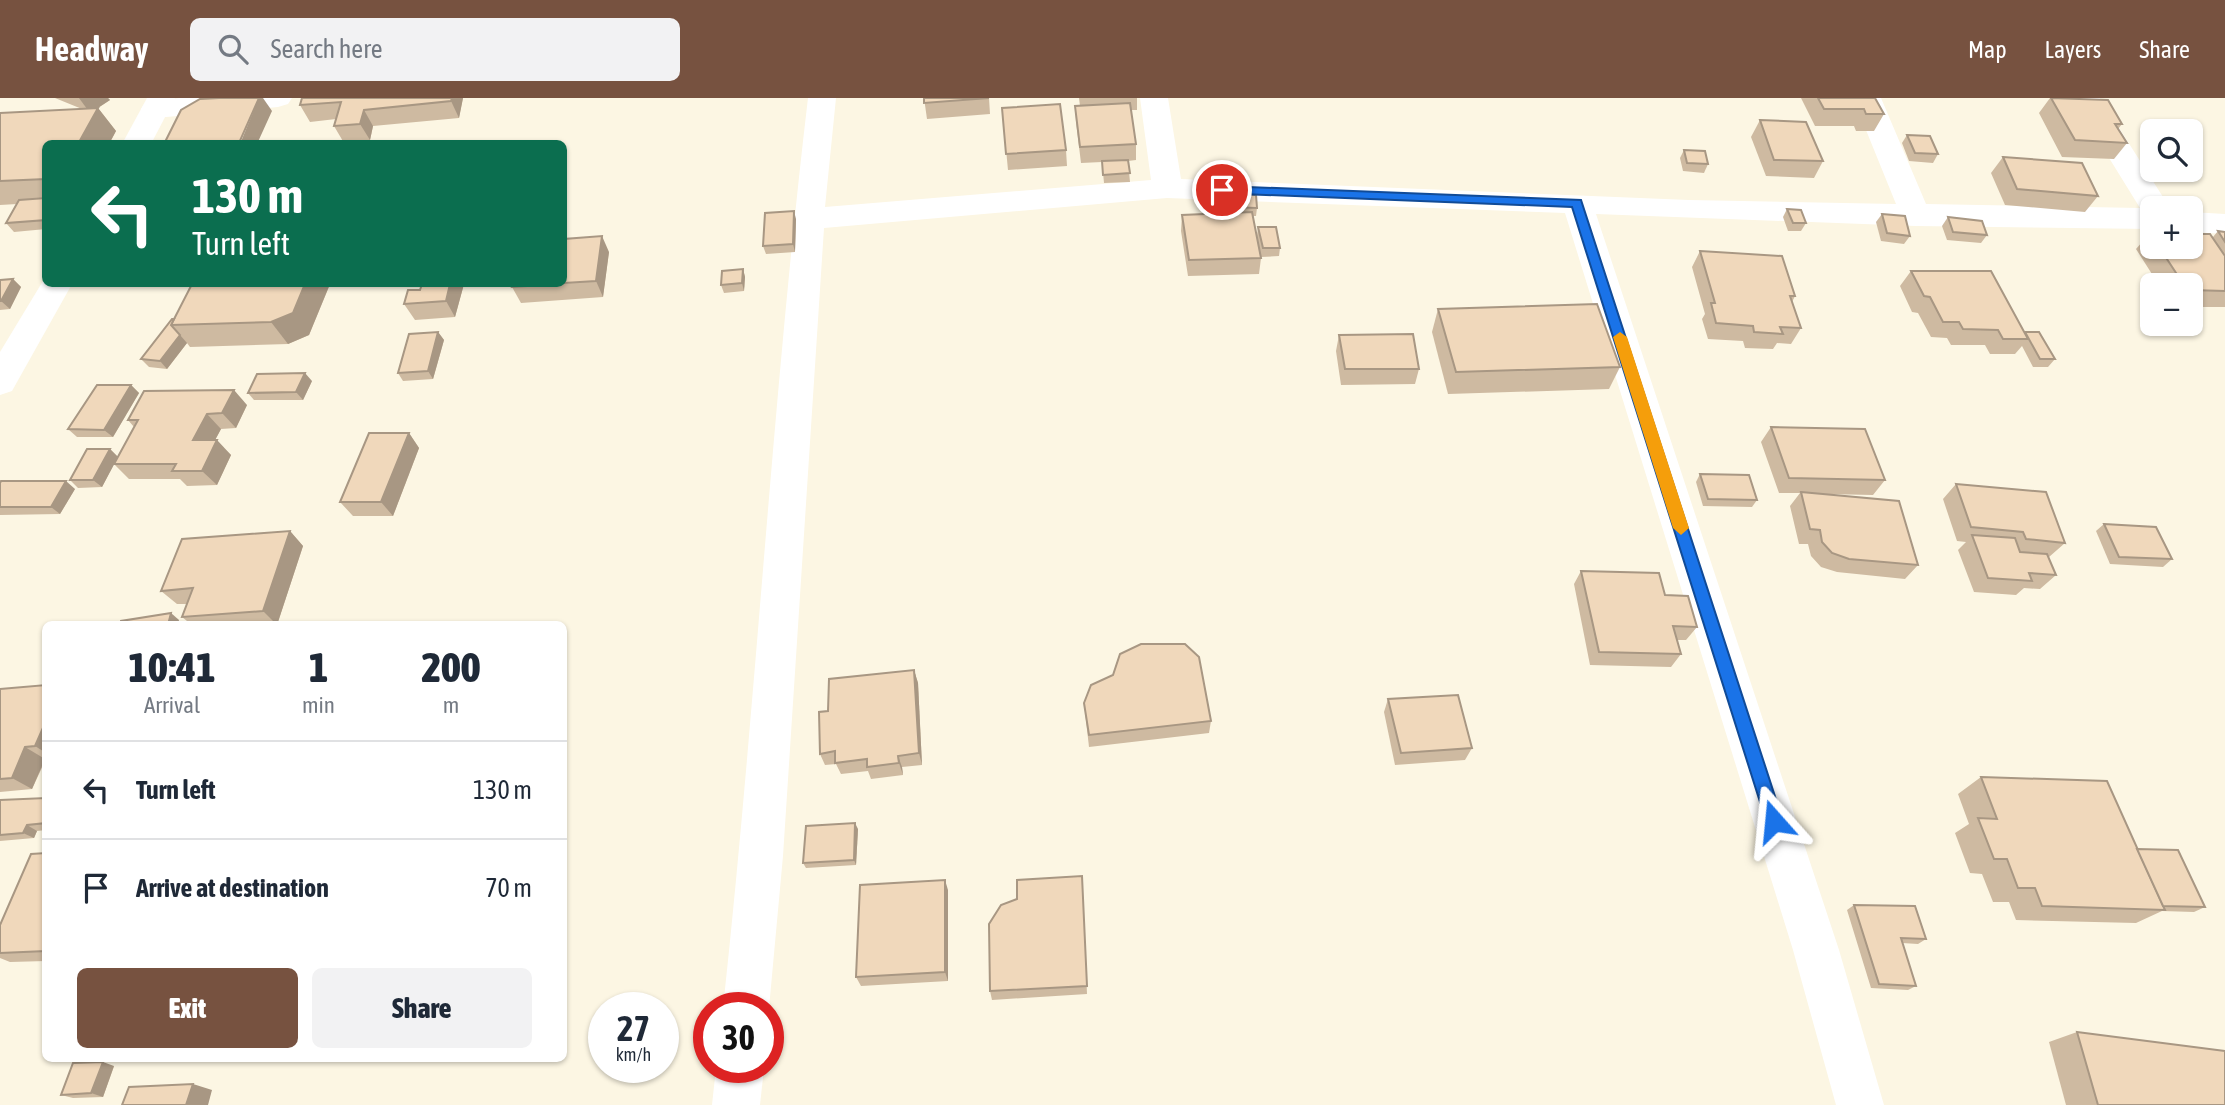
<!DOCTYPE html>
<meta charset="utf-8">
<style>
body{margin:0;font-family:"Asap Condensed",sans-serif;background:#f2f2f3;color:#1f2937;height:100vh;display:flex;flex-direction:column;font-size:26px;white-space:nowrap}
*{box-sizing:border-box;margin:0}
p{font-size:23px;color:#747a83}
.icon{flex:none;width:38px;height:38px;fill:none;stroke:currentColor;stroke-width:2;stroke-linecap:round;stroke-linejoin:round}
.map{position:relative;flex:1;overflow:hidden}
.details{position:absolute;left:42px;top:523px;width:525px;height:441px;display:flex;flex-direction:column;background:#fff;border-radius:10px;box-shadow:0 2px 5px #0004}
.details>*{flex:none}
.guide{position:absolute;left:42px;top:42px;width:525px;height:147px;border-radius:10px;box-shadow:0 2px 5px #0004;background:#0b6e4f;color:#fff;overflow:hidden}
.controls{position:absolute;left:2140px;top:21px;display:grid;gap:14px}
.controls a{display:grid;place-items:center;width:63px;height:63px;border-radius:10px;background:#fff;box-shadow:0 2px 5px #0004;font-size:35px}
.speed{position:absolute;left:588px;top:894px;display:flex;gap:14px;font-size:35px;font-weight:700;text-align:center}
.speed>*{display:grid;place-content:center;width:91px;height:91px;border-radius:50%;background:#fff;box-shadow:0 2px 5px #0004;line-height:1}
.speed small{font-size:18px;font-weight:400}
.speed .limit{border:10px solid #d22;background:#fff;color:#111}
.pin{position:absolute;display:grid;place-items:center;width:60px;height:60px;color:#fff;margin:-30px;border:4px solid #fff;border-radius:50%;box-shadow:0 2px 7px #0007}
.me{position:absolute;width:77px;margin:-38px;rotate:342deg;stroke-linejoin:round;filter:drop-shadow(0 0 5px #0008)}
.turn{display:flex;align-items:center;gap:24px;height:147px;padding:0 35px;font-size:32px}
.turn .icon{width:91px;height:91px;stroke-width:2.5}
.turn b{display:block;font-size:49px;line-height:60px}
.eta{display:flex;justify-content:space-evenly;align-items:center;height:119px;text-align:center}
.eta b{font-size:42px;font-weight:800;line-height:49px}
.primary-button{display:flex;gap:14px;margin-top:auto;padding:14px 35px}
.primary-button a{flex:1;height:80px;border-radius:10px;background:#775240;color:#fff;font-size:28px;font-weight:800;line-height:80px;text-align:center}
.primary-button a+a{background:#f2f2f3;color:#1f2937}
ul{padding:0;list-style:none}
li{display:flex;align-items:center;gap:21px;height:98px;padding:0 35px;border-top:2px solid #e0e1e3}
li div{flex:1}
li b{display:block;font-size:26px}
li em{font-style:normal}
header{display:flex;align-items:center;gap:42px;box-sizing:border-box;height:98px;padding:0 35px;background:#775240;color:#fff}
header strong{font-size:33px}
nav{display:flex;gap:38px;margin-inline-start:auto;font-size:24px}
.search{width:490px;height:63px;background:#f2f2f3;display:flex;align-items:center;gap:18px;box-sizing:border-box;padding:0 24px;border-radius:10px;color:#747a83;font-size:26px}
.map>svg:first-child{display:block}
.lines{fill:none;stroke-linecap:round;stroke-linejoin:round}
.minor{fill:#fff;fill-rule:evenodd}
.tertiary{fill:#fff;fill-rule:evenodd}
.wall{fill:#cebaa1}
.shaded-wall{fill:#a89783}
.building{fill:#f0d8bb;stroke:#a89783;stroke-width:2}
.route{fill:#1a73e8;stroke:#114b97;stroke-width:2}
.slow{fill:#f59e0b}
</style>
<header>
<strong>Headway</strong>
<div class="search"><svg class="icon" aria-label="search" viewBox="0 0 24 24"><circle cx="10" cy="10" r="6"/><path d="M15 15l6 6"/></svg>Search here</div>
<nav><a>Map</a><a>Layers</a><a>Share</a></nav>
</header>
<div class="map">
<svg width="2225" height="1007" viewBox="0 0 2225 1007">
<rect width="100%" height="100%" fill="#fcf6e3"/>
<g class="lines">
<g class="minor">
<polygon points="179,0 292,0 288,6 278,9 155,20 145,17 141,11 145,5"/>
<path d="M808,0H836L825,109L1151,82L1140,0H1168L1181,81L1689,102L1896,106L1853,0H1881L1926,106L2140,110L2072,0H2100L2170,110H2152V131L1916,128L1596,116L1839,852L1884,1007H1836L1793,852L1565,115L1167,100L824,130L783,758L769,910L768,913V910H723C756,607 772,303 808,0Z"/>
<polygon points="2191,114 2225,116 2225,136 2191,134"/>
<polygon points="716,970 764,970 760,1007 712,1007"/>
</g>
<g class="tertiary">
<polygon points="147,0 175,0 151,46 122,46"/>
<polygon points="46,178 46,186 72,186 12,293 0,297 0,254"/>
</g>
</g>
<g class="wall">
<polygon points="55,0 108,0 110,2 98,10 116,33 109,46 46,46 46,131 14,134 6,125 17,106 0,107 0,15 82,11"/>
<polygon points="302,0 463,0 459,20 373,28 370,42 344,45 334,28 336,21 310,24 300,7"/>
<polygon points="924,0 989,0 990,16 927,21"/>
<polygon points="1079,0 1137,0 1137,12 1131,12 1136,46 1136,62 1128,63 1130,84 1104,85 1102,64 1081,65 1076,24 1075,8 1080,8"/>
<polygon points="1801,0 1875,0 1884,16 1874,33 1856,33 1854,28 1815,28"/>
<polygon points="2050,0 2071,0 2122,26 2118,31 2127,45 2114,61 2062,59 2039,15"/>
<polygon points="1002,10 1066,52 1067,68 1008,72"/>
<polygon points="1760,22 1823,63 1814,80 1766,78 1751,39"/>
<polygon points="1907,37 1938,56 1933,65 1909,63 1902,45"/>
<polygon points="1684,52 1708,66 1704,75 1683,73 1680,60"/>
<polygon points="2003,59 2098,98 2085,114 2005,107 1991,75"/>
<polygon points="1227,95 1257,110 1256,118 1253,118 1261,160 1259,176 1188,178 1181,133 1182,117 1226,115"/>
<polygon points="1787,111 1806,125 1801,133 1788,133 1783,119"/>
<polygon points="1882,116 1910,138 1904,146 1881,143 1876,124"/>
<polygon points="1948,119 1987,137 1981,145 1947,142 1942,128"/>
<polygon points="796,121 795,154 766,156 763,148"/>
<polygon points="1258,129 1280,150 1279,158 1261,159 1257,138"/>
<polygon points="2218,133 2225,134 2225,209 2191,209 2191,187 2159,187 2136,151 2150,135 2152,135 2152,149 2191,149 2213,139"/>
<polygon points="1700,153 1795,198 1792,204 1801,230 1791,246 1777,245 1773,251 1745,250 1743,243 1708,241 1702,221 1705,216 1692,169"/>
<polygon points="609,154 603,199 521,205 512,189"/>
<polygon points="743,171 745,179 744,193 724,195 721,187"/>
<polygon points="1911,173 2025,234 2055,261 2048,269 2033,269 2022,248 2015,256 1990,256 1985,247 1951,247 1947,240 1931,239 1918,215 1912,214 1900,188"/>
<polygon points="13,181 21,189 10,211 0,212 0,182"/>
<polygon points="330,186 309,237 288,246 190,249 187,245 167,271 149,269 141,261 172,221"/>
<polygon points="422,186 464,186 455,219 415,222 404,206 420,192"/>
<polygon points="1438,211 1620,269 1609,291 1448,296 1432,234"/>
<polygon points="438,234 444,242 433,281 403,283 398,275"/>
<polygon points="1339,237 1419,271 1415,286 1341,287 1336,253"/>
<polygon points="312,283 303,302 254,302 248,295"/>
<polygon points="131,287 139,295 113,339 77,339 68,331"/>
<polygon points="247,307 236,330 221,331 215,342 231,357 217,387 187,388 180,381 129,381 114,366 102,389 78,390 70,382 110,351 118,359 134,329 128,322"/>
<polygon points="1771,329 1885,382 1873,397 1824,396 1918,467 1905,481 1837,474 1821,469 1811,458 1808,446 1799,446 1790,408 1800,395 1779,395 1761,344"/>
<polygon points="409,335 419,350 393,418 353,418 340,404"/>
<polygon points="1700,376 1757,402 1752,409 1703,408 1696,384"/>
<polygon points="0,385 75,391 60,416 0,417"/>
<polygon points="1956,386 2065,445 2049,459 2048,459 2056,477 2040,491 2024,490 2016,497 1974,494 1958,452 1966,444 1957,443 1943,401"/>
<polygon points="2104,426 2172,461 2163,469 2110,466 2096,433"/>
<polygon points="290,433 303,448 277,527 192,527 182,519 187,506 177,506 161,493"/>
<polygon points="1581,473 1665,497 1697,529 1686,542 1677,542 1681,556 1671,569 1590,567 1574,486"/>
<polygon points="914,572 918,585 922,667 902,669 903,677 871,681 868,673 841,676 836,666 825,667 820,656 828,613"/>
<polygon points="46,587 46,661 32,691 0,694 0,591"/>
<polygon points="1388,601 1472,650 1465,662 1395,667 1384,614"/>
<polygon points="1084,605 1211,623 1209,635 1089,649"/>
<polygon points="1981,679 2137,751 2205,809 2194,814 2162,813 2136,825 2016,822 2009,804 1993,804 1982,776 1970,775 1955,735 1969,726 1958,696"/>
<polygon points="46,700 46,732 37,733 34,740 0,743 0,702"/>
<polygon points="858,731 856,767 806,770 803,765"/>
<polygon points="46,755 46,863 10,864 0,860 0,827"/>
<polygon points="1082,778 1087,896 992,902 990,893"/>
<polygon points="948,792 948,883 861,888 856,879"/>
<polygon points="1854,807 1926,841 1918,846 1902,845 1916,888 1908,892 1871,890 1847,812"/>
<polygon points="2077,934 2225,1007 2066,1007 2049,944"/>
<polygon points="114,968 103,999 73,1000 61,997"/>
</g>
<g class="shaded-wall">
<polygon points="79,0 108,0 110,2 90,15"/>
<polygon points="259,0 263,0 272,13 257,46 240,46"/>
<polygon points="452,0 463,0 459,20 451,3"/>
<polygon points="98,10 116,33 109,46 78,46"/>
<polygon points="364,12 373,28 370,42 360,26"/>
<polygon points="794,113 796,121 795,154 793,146"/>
<polygon points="602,138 609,154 603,199 596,183"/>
<polygon points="743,171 745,179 744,193 742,185"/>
<polygon points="13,181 21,189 10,211 1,203"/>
<polygon points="305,186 330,186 309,237 288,246 271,224"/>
<polygon points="450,186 464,186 455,219 446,203"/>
<polygon points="438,234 444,242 433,281 428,273"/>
<polygon points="180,237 187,245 167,271 160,263"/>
<polygon points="305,275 312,283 303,302 296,294"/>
<polygon points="131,287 139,295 113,339 104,332"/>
<polygon points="234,292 247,307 236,330 222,315"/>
<polygon points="207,316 221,331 207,357 193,342"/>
<polygon points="409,335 419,350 393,418 381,404"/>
<polygon points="217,342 231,357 217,387 202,373"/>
<polygon points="110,351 118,359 102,389 93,382"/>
<polygon points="66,383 75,391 60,416 51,409"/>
<polygon points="290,433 303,448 277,527 263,513"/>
<polygon points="171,515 179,522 178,527 168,527"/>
<polygon points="914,572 918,585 922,667 919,655"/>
<polygon points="46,623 46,655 35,648"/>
<polygon points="25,649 45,661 32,691 12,680"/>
<polygon points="898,658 902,669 903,677 899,665"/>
<polygon points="855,725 858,731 856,767 854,762"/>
<polygon points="27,727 37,733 34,740 23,735"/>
<polygon points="945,782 948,792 948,883 945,874"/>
<polygon points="103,964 114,968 103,999 91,995"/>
<polygon points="193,986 212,992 208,1007 186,1007"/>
</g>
<g class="building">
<polygon points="219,0 259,0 239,45 164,46 181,12 200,1"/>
<polygon points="302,0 452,0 451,3 364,12 360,26 334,28 341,4 300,7"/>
<polygon points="924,0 989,0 924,5"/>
<polygon points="1818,0 1875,0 1884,16 1866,16 1864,11 1824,11"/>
<polygon points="2051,0 2108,2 2122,26 2115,26 2127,45 2075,42"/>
<polygon points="1130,5 1136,46 1080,49 1075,8"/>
<polygon points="1060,6 1066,52 1006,56 1002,10"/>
<polygon points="98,10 78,46 46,46 46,81 0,83 0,15"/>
<polygon points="1760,22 1806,24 1823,63 1774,62"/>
<polygon points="1907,37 1930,38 1938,56 1915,55"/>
<polygon points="1684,52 1705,53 1708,66 1687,65"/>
<polygon points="2003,59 2082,65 2098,98 2017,91"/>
<polygon points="1128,62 1130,75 1103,77 1102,63"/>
<polygon points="1227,95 1256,97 1257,110 1227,109"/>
<polygon points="46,100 46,122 6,125 19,102"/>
<polygon points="1787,111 1801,112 1806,125 1793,125"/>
<polygon points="794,113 793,146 763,148 765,115"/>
<polygon points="1252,114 1261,160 1189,162 1182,117"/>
<polygon points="1882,116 1905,118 1910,138 1887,135"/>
<polygon points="1948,119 1982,123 1987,137 1953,134"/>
<polygon points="1258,129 1276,129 1280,150 1263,150"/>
<polygon points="2218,133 2225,134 2225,144"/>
<polygon points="2191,136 2210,136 2225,158 2225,193 2191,192 2191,187 2184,187 2159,149 2191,149"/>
<polygon points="602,138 596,183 564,185 564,141"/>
<polygon points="1700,153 1782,158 1795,198 1790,198 1801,230 1780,229 1783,236 1754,234 1753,228 1716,225 1711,205 1715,205"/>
<polygon points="743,171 742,185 721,187 722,173"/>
<polygon points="1911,173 1991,173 2028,241 2003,241 1998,232 1963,231 1959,224 1943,224 1930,199 1924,198"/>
<polygon points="13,181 1,203 0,203 0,182"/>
<polygon points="192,186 305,186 293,215 271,224 171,227"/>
<polygon points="422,186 450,186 446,203 404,206 408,192 420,192"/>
<polygon points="513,186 561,186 512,189"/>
<polygon points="1597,206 1620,269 1456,274 1438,211"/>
<polygon points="172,221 174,221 171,227 180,237 160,263 141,261"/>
<polygon points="438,234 428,273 398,275 409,236"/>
<polygon points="2025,234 2039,234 2055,261 2040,261"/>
<polygon points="1413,236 1419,271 1345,271 1339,237"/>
<polygon points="305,275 296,294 248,295 257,276"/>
<polygon points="97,287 131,287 104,332 68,331"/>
<polygon points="234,292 222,315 207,316 193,342 217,342 202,373 172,373 176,366 114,366 138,322 128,322 144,293"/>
<polygon points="1771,329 1865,331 1885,382 1789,380"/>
<polygon points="369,335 409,335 381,404 340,404"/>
<polygon points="87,351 110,351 93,382 70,382"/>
<polygon points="1700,376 1749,377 1757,402 1708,401"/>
<polygon points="1,383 66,383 51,409 0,409 0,385"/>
<polygon points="1956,386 2046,394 2065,445 2026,441 2023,434 1971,429"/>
<polygon points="1801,394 1899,403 1918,467 1849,461 1832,455 1822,444 1820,432 1810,431"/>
<polygon points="2104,426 2156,429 2172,461 2119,459"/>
<polygon points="290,433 263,513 182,519 193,490 161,493 182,441"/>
<polygon points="1972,437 2015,440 2020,454 2047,456 2056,477 2029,475 2032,483 1988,480"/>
<polygon points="1581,473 1659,475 1665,497 1688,498 1697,529 1673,528 1681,556 1599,554"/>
<polygon points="171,515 168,527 120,527 121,523"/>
<polygon points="1141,546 1185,546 1199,559 1211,623 1089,637 1084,605 1091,587 1113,577 1120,556"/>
<polygon points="914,572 919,655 898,658 899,665 867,669 867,661 835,665 835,653 820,656 819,614 828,613 829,581"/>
<polygon points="46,587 46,623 35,648 25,649 12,680 0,681 0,591"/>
<polygon points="1458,597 1472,650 1401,655 1388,601"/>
<polygon points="1981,679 2107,683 2165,812 2042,808 2035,790 2018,790 2007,761 1994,761 1978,720 1997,721"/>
<polygon points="46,700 46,725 27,727 23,735 0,737 0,702"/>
<polygon points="855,725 854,762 803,765 806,728"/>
<polygon points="2137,751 2178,752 2205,809 2163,808"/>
<polygon points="46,755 46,853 0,855 0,827 31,756"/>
<polygon points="1082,778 1087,888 990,893 989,826 1001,807 1017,801 1017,782"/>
<polygon points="945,782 945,874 856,879 860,787"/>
<polygon points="1854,807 1915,808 1926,841 1901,840 1916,888 1879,886"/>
<polygon points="2077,934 2225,953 2225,1007 2098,1007"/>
<polygon points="103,964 91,995 61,997 73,965"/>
<polygon points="193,986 186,1007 122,1007 129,989"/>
</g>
<polygon class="route" points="1222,88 1581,102 1783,723 1781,729 1768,729 1766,723 1572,109 1217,95 1217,89"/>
<polygon class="slow" points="1620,234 1627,239 1689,430 1681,437 1673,430 1613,239"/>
</svg>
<div class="controls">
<a><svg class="icon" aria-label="search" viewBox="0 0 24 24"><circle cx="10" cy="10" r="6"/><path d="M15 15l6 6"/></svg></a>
<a>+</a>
<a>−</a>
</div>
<div class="speed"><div>27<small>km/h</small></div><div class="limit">30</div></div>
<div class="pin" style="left:1222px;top:92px;background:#d93025"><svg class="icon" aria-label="arrive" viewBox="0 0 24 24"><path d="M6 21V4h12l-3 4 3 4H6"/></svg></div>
<svg class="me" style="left:1774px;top:723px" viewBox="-20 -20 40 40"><path d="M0-17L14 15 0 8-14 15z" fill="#1a73e8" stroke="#fff" stroke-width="4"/></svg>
<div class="guide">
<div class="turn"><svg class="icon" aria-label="left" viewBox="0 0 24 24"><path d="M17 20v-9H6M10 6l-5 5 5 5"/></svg><div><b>130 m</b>Turn left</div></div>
</div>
<section class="details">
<div class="eta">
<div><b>10:41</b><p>Arrival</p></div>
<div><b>1</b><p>min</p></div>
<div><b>200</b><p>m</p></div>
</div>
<ul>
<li><svg class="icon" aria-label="left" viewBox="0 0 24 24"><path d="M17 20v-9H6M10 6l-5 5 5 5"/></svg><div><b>Turn left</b></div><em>130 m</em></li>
<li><svg class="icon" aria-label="arrive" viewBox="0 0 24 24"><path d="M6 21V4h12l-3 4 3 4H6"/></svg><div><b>Arrive at destination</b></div><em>70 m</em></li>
</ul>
<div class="primary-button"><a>Exit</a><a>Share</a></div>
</section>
</div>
